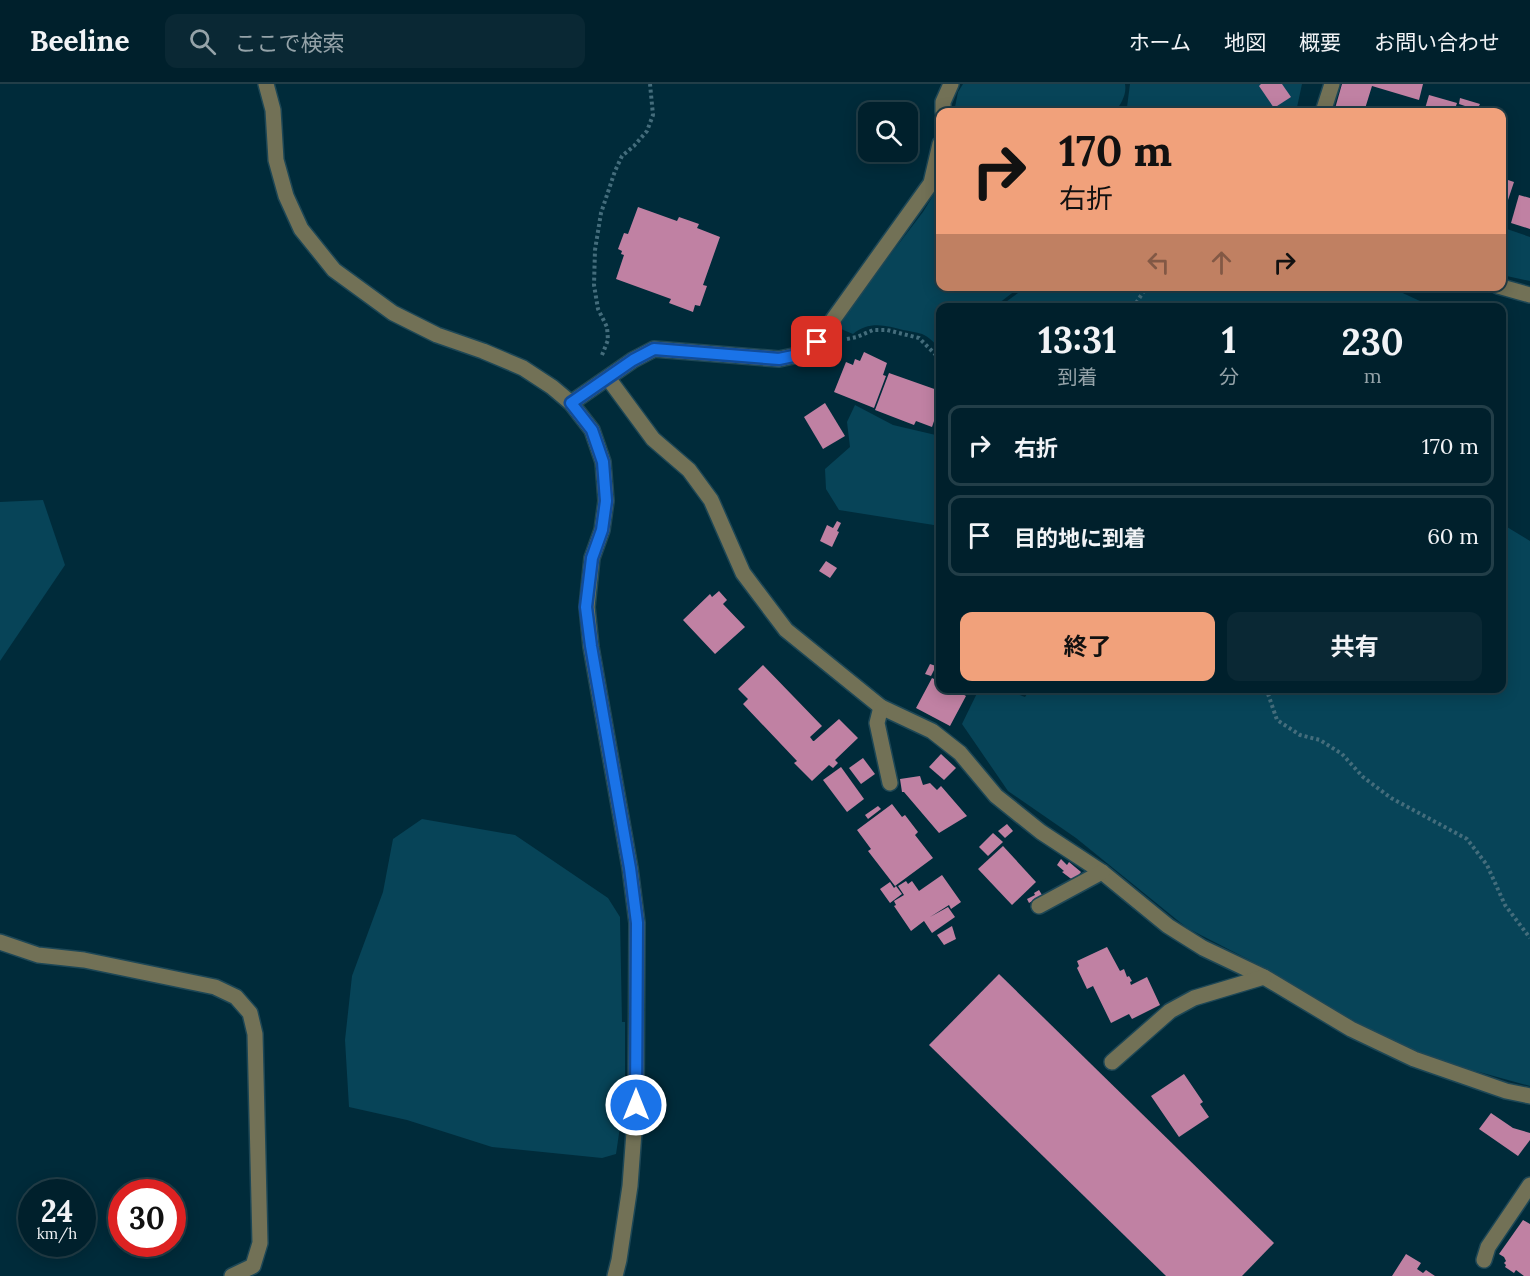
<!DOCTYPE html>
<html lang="ja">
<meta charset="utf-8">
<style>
body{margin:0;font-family:Lora,"Noto Sans JP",serif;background:#0a2834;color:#f1f3f6;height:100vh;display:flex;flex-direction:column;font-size:22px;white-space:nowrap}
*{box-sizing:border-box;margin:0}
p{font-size:20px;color:#95a3a9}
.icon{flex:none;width:33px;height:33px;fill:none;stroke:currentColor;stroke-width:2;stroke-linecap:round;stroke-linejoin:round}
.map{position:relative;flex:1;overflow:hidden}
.drawer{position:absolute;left:936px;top:219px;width:570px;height:390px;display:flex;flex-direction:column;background:#00202c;border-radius:12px;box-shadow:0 3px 15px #0003,0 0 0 2px #223e48}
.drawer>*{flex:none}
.top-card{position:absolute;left:936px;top:24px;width:570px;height:183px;border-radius:12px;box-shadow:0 3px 15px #0003,0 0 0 2px #223e48;background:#f1a17b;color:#111;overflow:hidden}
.buttons{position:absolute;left:858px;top:18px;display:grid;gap:12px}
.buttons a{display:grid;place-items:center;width:60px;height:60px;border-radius:12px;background:#00202c;box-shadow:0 3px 15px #0003,0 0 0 2px #223e48;font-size:30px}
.speed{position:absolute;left:18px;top:1095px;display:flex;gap:12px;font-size:30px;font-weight:700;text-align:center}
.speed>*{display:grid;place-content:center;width:78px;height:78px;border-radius:50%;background:#00202c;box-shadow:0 3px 15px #0003,0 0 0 2px #223e48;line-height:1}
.speed small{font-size:15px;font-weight:400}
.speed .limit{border:9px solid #d22;background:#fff;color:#111}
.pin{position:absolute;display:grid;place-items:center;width:51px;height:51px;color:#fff;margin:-26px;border-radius:12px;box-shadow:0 3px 9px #0006}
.me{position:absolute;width:66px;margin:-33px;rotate:0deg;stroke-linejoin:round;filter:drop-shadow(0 0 4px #0008)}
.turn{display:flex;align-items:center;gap:21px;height:126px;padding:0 24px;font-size:27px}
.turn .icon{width:78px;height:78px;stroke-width:2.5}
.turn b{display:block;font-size:42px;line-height:51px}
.lanes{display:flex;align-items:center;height:57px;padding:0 24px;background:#0003;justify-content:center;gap:30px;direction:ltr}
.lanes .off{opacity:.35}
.eta{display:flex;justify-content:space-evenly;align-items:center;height:102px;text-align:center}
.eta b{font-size:36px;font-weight:700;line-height:42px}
.action{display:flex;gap:12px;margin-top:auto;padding:12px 24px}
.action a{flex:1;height:69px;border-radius:12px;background:#f1a17b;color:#111;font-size:24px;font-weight:700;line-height:69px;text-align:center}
.action a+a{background:#0a2834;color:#f1f3f6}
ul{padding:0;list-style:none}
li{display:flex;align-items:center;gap:18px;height:81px;margin:0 12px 9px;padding:0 12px;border:3px solid #223e48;border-radius:12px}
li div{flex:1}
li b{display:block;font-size:22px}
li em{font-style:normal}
header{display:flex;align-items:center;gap:36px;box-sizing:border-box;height:84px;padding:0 30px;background:#00202c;border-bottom:2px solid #223e48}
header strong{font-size:28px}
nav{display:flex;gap:33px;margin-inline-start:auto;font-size:21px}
.search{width:420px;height:54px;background:#0a2834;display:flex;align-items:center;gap:15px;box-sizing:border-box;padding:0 21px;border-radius:12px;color:#95a3a9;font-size:22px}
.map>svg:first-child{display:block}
.green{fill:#074458}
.building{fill:#c081a3}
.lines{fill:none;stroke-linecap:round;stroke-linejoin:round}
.minor-casing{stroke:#1d4756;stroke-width:18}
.path{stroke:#446d7c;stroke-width:4;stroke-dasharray:3 3;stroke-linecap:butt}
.minor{stroke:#727156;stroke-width:15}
.route-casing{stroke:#114b97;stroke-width:15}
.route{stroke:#1a73e8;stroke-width:10}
</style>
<header>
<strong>Beeline</strong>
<div class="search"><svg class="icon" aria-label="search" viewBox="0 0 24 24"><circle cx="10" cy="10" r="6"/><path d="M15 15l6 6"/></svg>ここで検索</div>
<nav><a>ホーム</a><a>地図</a><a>概要</a><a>お問い合わせ</a></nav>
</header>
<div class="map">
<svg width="1530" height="1192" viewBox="0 0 1530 1192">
<rect width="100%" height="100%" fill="#002b3a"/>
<g class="green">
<path d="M963,0H1125C1127,10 1121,20 1115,28H954L958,8Z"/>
<polygon points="1130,0 1302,0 1296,28 1122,28 1127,23"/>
<path d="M940,100V202L1020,203L994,223L940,224V265C935,259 929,253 922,250C916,248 909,247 903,246C886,241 868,237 853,250L841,245L838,239L923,128Z"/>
<polygon points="1502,128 1507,145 1530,153 1530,197 1502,191"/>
<polygon points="1026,203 1375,202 1394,205 1433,223 999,223"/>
<polygon points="855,321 893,341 940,352 940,442 839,426 826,405 825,385 850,363 847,338"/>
<polygon points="43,416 65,481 0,577 0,418"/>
<polygon points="1502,440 1530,457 1530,1002 1461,983 1405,964 1338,928 1263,883 1187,844 1076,754 1008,707 962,640 979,605 1004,605 1025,613 1031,604 1502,604"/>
<polygon points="422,735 515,751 608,814 620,833 622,938 625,938 625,1009 616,1070 602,1074 492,1063 407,1036 349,1023 345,956 352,892 383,808 393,755"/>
</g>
<g class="building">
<polygon points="1261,0 1282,0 1291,13 1274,24 1259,2"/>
<polygon points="1342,0 1423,0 1419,16 1372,2 1364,28 1334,28"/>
<polygon points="1429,11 1457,19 1454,28 1424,28"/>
<polygon points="1460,14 1480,20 1477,26 1459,20"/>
<polygon points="1502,94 1514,98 1506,122 1502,121"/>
<polygon points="1519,111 1530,114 1530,145 1511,139"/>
<polygon points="638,123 677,137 679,133 699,140 697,144 720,153 703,201 707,202 700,222 695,221 693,228 669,219 671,215 616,195 624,171 621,170 622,167 618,165 624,149 628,150"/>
<polygon points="864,268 887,279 883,291 886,292 874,324 834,308 846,278 853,281 855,275 860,277"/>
<polygon points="889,289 940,307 940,319 932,343 916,337 914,341 875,326"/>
<polygon points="825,319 845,352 823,365 804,333"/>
<polygon points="837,437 841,439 837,447 839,448 832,463 820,457 827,441 833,444"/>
<polygon points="826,477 837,484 830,494 819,487"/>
<polygon points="719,507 727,516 723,520 745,543 715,570 683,536 710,510 712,513"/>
<polygon points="930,580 936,582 931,592 925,590"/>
<polygon points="763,581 822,642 810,653 813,657 814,657 839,635 858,654 835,676 838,679 833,684 829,681 812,697 794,679 797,677 743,620 748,615 738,605"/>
<polygon points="932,594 940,598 940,604 952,604 966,612 950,642 916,624"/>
<polygon points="941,670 956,684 944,696 929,683"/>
<polygon points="863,674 875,690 861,700 849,684"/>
<polygon points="841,683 864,715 847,728 823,696"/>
<polygon points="920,692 923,701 930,699 937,706 941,702 967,732 939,749 904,708 902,708 900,695"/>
<polygon points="892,720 902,733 905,731 918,748 915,751 933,774 895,802 868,767 871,765 857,746"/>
<polygon points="878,722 881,725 868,735 865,731"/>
<polygon points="1007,740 1013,747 1005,754 998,747"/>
<polygon points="993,749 1003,758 988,772 979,763"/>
<polygon points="1003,762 1036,798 1012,821 978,785"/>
<polygon points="1061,775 1067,781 1069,778 1081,788 1074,797 1062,788 1064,787 1057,781"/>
<polygon points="942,791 961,818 951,825 949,821 930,833 948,823 955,833 932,849 924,837 911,847 894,822 896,821 894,817 904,811 898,802 906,797 908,800 912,797 919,807"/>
<polygon points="890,798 894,804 896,802 902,810 890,819 880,805"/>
<polygon points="1039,806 1042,811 1029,819 1027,815 1035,811 1034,809"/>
<polygon points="952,842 956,855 944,861 937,851"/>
<polygon points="1107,863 1120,887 1124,885 1127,893 1129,892 1132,897 1130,898 1131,901 1147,893 1160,921 1132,935 1129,930 1111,939 1093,902 1087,905 1077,884 1079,882 1077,877"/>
<polygon points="999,890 1274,1159 1242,1192 1166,1192 929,961"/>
<polygon points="1184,990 1203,1018 1200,1020 1209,1033 1179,1053 1151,1012"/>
<polygon points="1491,1029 1513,1044 1530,1049 1530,1056 1518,1072 1479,1045"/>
<polygon points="1523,1136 1530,1140 1530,1192 1524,1192 1516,1186 1514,1189 1505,1183 1506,1181 1504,1179 1506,1177 1504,1173 1499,1170"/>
<polygon points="1406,1170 1421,1179 1417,1185 1423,1189 1426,1186 1435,1192 1392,1192"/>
</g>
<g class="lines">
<g class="minor-casing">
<g id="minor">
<polyline points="266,0 273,26 276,76 286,112 301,145 334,186 393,229 437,251 483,267 523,284 552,303 571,319 592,346 603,378 606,417 602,446 592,474 587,523 591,563 630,784 637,839 636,1021 630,1102 619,1176 615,1192"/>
<polyline points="943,28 943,18 951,0"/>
<polyline points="1323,28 1332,0"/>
<polyline points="1498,202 1530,211"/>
<polyline points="608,294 653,355 689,386 711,416 743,489 786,546 881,623 932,647 960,669 996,712 1041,748 1102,788 1168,842 1203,864 1264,893 1351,945 1414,975 1506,1007 1530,1012"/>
<polyline points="571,319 633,276 654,265 779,275 798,271 817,258 931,99 940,60"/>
<polyline points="881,623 877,639 890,699"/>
<polyline points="1039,822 1102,788"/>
<polyline points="0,858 38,871 84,876 215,903 236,913 250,929 255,950 260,1159 253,1182 232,1192"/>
<polyline points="1112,978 1170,927 1194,914 1264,893"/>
<polyline points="1484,1176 1488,1163 1530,1101"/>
</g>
</g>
<g class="path">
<polyline points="1133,224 1147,202"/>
<polyline points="847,255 857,253 873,246 887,246 919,254 940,275"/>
<polyline points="602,271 608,256 607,243 598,225 594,201 595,166 601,129 615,87 622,72 634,62 647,47 653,31 650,0"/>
<polyline points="1266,604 1277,636 1300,651 1320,656 1342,670 1363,693 1391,714 1467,755 1487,781 1505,821 1530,854"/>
</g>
<use href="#minor" class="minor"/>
</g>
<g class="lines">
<g class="route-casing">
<polyline id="route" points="636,1021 637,839 630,784 591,562 586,523 592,474 602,446 606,417 603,378 592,346 571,319 633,276 654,265 779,275 798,271 817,258"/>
</g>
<use href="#route" class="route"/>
</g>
</svg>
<div class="buttons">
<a><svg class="icon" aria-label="search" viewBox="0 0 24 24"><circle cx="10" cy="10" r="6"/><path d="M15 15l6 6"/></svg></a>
</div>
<div class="speed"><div>24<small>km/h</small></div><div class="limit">30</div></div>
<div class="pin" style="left:817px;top:258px;background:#d93025"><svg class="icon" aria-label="arrive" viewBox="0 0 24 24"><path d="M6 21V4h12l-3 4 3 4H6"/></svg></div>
<svg class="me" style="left:636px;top:1021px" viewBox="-20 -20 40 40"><circle r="17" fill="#1a73e8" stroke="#fff" stroke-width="3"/><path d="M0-11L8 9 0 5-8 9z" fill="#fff"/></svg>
<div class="top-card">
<div class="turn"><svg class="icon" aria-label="right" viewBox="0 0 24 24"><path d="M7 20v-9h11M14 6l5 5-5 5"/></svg><div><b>170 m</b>右折</div></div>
<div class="lanes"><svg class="icon off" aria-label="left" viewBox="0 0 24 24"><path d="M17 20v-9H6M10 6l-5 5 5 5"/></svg><svg class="icon off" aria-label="ahead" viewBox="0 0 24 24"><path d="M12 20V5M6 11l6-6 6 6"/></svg><svg class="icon" aria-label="right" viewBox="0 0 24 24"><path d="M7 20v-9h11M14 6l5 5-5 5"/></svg></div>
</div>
<section class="drawer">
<div class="eta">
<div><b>13:31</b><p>到着</p></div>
<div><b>1</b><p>分</p></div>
<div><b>230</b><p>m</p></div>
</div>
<ul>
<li><svg class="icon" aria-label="right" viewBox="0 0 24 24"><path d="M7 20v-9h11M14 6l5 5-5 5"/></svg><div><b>右折</b></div><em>170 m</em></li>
<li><svg class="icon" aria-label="arrive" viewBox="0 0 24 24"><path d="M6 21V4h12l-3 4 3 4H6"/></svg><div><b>目的地に到着</b></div><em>60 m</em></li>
</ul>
<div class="action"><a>終了</a><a>共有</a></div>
</section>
</div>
